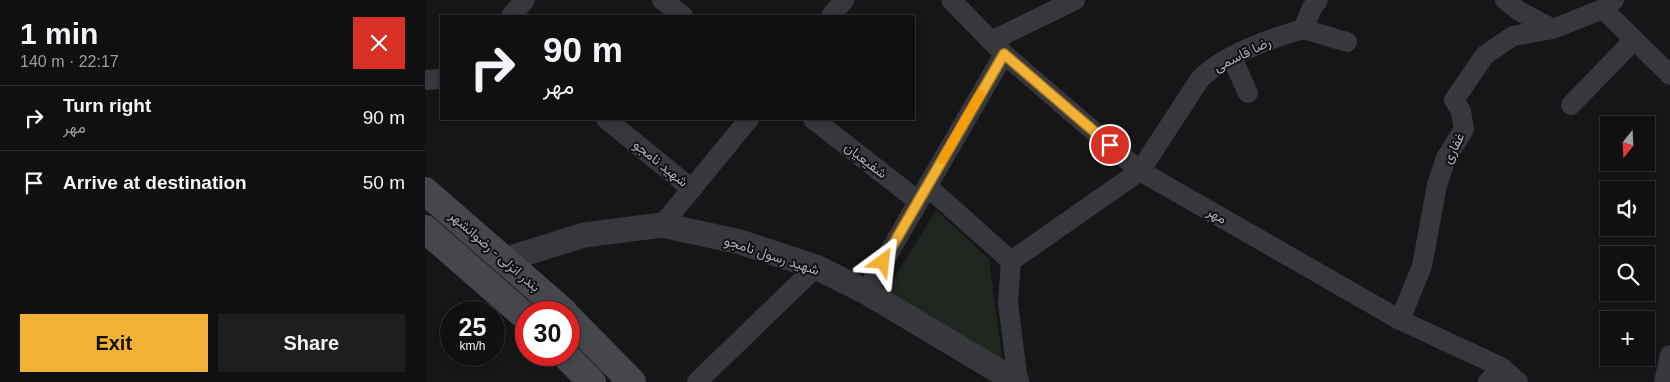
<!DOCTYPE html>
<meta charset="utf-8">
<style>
body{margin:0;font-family:Helvetica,Vazirmatn,sans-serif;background:#1e1e20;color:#f1f3f6;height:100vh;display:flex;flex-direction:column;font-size:19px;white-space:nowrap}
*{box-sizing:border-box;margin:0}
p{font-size:16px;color:#9c9d9f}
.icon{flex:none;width:28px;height:28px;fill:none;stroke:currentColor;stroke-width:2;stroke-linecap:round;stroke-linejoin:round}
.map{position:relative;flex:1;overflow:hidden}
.drawer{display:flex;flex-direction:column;background:#101012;width:425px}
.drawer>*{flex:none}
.guide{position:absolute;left:15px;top:15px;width:475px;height:105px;border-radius:0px;box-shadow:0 2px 8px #0003,0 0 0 1px #303032;background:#101012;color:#f1f3f6;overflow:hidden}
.needle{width:32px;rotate:198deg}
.controls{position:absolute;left:1175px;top:116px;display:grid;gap:10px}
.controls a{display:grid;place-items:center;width:55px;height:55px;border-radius:0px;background:#101012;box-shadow:0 2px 8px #0003,0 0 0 1px #303032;font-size:25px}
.speed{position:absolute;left:15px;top:301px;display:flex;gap:10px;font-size:25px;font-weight:700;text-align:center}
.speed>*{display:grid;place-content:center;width:65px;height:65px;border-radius:50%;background:#101012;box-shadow:0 2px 8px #0003,0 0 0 1px #303032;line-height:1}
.speed small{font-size:12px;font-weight:400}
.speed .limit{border:8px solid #d22;background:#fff;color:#111}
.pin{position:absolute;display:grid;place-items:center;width:42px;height:42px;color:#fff;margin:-21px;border:2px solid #fff;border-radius:50%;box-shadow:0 1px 5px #0007}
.me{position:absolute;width:55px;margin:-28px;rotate:30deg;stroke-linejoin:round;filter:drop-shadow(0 0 4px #0008)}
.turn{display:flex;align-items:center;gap:18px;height:105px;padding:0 20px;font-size:22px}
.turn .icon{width:65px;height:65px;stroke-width:2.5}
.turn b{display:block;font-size:35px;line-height:42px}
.round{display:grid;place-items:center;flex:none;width:52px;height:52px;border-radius:0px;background:#1e1e20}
.headline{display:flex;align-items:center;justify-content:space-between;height:85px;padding:0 20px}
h1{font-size:30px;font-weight:700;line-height:38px}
.button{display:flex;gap:10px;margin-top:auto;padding:10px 20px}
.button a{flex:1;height:58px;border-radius:0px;background:#f2b134;color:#111;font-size:20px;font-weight:700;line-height:58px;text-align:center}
.button a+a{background:#1e1e20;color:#f1f3f6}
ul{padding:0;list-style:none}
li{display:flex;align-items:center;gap:15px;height:65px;padding:0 20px;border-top:1px solid #303032}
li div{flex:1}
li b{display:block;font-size:19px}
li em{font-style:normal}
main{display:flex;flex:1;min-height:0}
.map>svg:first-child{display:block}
.green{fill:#1e261f}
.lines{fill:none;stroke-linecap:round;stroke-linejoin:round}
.minor{stroke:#37383d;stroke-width:20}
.tertiary{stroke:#37383d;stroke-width:25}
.secondary{stroke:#45474d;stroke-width:28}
.route-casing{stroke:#9d7322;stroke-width:12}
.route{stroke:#f2b134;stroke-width:9}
.slow{stroke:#f59e0b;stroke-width:9}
.labels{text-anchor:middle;stroke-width:4;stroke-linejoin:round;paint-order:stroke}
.street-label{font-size:14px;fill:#a8adb8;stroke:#111113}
</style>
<main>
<section class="drawer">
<div class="headline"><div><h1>1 min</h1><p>140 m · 22:17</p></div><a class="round" style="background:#d93025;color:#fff"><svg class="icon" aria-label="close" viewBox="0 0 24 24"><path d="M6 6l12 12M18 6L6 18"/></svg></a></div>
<ul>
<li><svg class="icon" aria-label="right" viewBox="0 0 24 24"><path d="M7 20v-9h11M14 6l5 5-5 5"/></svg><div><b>Turn right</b><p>مهر</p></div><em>90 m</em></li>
<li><svg class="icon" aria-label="arrive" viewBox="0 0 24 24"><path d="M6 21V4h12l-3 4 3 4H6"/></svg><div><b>Arrive at destination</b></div><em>50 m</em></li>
</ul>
<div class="button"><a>Exit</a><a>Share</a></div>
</section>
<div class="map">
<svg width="1245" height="382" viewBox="0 0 1245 382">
<rect width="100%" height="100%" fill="#161618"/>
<polygon class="green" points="511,210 564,259 578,364 462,290"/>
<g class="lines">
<g class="minor">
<polyline points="237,0 258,16"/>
<polyline points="526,0 579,54 715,171 975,320 1076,367 1093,382"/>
<polyline points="1080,0 1094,11 1128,29 1178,9"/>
<polyline points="1189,0 1178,9 1245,75"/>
<polyline points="86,16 100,0"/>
<polyline points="406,16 419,0"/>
<polyline points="878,29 922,42"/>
<polyline points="566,41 650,0"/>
<polyline points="807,58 823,93"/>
<polyline points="0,80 16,79"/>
<polyline points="1146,105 1209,40"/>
<polyline points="181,119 267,189"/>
<polyline points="388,119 493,201"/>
<polyline points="502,186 586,261"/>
<polyline points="237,225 324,119"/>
<path d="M586,261L715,171L775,79C800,54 844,39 878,29L887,8L893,0"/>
<polyline points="586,261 583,303 593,382"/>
<polyline points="441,292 579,54"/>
<polyline points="975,320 997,266 1012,185 1021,158 1039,129 1036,111 1029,100 1060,55 1088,36 1128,29"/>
<polyline points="272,382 391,267"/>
<polyline points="1063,382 1076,367"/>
<polyline points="1239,382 1245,355"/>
</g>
<polyline class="tertiary" points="79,260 159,235 237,225 315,242 391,267 441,292 592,382"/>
<g class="secondary">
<polyline points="0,191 139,312"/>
<polyline points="0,229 101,317"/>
<polyline points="144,318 207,382"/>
<polyline points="140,355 167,382"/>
</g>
</g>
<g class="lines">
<g class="route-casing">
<polyline id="route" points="458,262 579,54 685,145"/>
</g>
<use href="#route" class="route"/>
<polyline class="slow" points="517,160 555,94"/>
</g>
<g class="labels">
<g class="street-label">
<text transform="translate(817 54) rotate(-26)" y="5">رضا قاسمی</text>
<text transform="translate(1028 148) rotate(-63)" y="5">غفاری</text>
<text transform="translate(441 160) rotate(38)" y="5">شفیعیان</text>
<text transform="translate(236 163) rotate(39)" y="5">شهید نامجو</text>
<text transform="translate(792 215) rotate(30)" y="5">مهر</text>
<text transform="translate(70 251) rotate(41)" y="5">بندر انزلی - رضوانشهر</text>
<text transform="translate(347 255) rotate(18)" y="5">شهید رسول نامجو</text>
</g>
</g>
</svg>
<div class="controls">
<a><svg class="needle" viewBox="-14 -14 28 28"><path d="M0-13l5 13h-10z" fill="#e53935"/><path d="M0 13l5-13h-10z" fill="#9c9d9f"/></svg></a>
<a><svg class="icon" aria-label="sound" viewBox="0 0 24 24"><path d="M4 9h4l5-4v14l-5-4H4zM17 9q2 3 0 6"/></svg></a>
<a><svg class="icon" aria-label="search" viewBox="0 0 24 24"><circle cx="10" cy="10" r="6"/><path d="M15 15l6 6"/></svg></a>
<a>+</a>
</div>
<div class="speed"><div>25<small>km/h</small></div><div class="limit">30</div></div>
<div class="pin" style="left:685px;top:145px;background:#d93025"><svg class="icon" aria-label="arrive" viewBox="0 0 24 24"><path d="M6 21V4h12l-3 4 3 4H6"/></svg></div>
<svg class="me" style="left:458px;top:262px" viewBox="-20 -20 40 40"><path d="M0-17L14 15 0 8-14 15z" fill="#f2b134" stroke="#fff" stroke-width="4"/></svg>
<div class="guide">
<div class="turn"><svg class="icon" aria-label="right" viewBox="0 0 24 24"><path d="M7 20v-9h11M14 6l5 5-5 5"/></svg><div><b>90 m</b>مهر</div></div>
</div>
</div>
</main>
